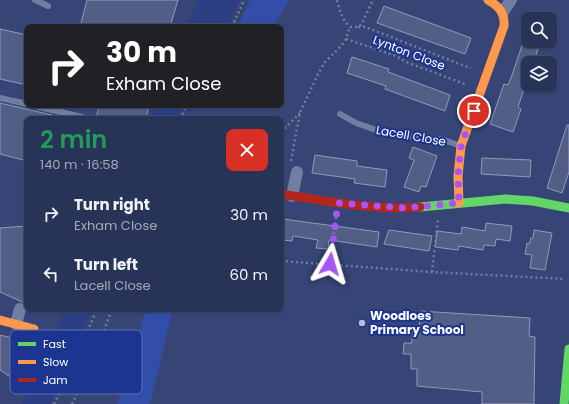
<!DOCTYPE html>
<meta charset="utf-8">
<style>
body{margin:0;font-family:Poppins,sans-serif;background:#303b5e;color:#f1f3f6;height:100vh;display:flex;flex-direction:column;font-size:15px;white-space:nowrap}
*{box-sizing:border-box;margin:0}
p{font-size:13px;color:#a5aaba}
.icon{flex:none;width:22px;height:22px;fill:none;stroke:currentColor;stroke-width:2;stroke-linecap:round;stroke-linejoin:round}
.map{position:relative;flex:1;overflow:hidden}
.drawer{position:absolute;left:24px;top:116px;width:260px;height:196px;display:flex;flex-direction:column;background:#283358;border-radius:8px;box-shadow:0 1px 3px #0004,0 0 0 1px #444e6e}
.drawer>*{flex:none}
.banner{position:absolute;left:24px;top:24px;width:260px;height:84px;border-radius:8px;box-shadow:0 1px 3px #0004,0 0 0 1px #444e6e;background:#202124;color:#fff;overflow:hidden}
.controls{position:absolute;left:521px;top:12px;display:grid;gap:8px}
.controls a{display:grid;place-items:center;width:36px;height:36px;border-radius:8px;background:#283358;box-shadow:0 1px 3px #0004,0 0 0 1px #444e6e;font-size:20px}
.pin{position:absolute;display:grid;place-items:center;width:34px;height:34px;color:#fff;margin:-17px;border:2px solid #fff;border-radius:50%;box-shadow:0 1px 4px #0007}
.me{position:absolute;width:44px;margin:-22px;rotate:7deg;stroke-linejoin:round;filter:drop-shadow(0 0 3px #0008)}
.turn{display:flex;align-items:center;gap:14px;height:84px;padding:0 16px;font-size:18px}
.turn .icon{width:52px;height:52px;stroke-width:2.5}
.turn b{display:block;font-size:28px;line-height:34px}
.round{display:grid;place-items:center;flex:none;width:42px;height:42px;border-radius:8px;background:#303b5e}
.summary{display:flex;align-items:center;justify-content:space-between;height:68px;padding:0 16px}
h1{font-size:24px;font-weight:600;line-height:30px;color:#1e9e55}
ul{padding:0;list-style:none}
li{display:flex;align-items:center;gap:12px;height:60px;padding:0 16px}
li div{flex:1}
li b{display:block;font-size:15px}
li em{font-style:normal}
.map>svg:first-child{display:block}
.green{fill:#324ea8}
.water{fill:#2d3f84}
.building{fill:#535e86;stroke:#929ab7}
.lines{fill:none;stroke-linecap:round;stroke-linejoin:round}
.path{stroke:#727ea1;stroke-width:2.5;stroke-dasharray:2 3;stroke-linecap:butt}
.lane{stroke:#727ea1;stroke-width:6}
.street{stroke:#727ea1;stroke-width:12}
.fast{stroke:#63d668;stroke-width:9}
.slow{stroke:#ff974d;stroke-width:9}
.jam{stroke:#b3261e;stroke-width:9}
.route{stroke:#a855f7;stroke-width:7;stroke-dasharray:0 12.6}
.poi-dot{fill:#b9becf;stroke:#1b3591;stroke-width:1.5}
.labels{text-anchor:middle;stroke-width:4;stroke-linejoin:round;paint-order:stroke}
.street-label{font-size:12px;fill:#fff;stroke:#1b3591}
.poi-label{font-size:12px;font-weight:bold;fill:#fff;stroke:#1b3591;text-anchor:start}
.key{fill:#1b3591;stroke:#5f72b2;stroke-width:1}
.key-label{font-size:11px;fill:#fff}
</style>
<div class="map">
<svg width="569" height="404" viewBox="0 0 569 404">
<rect width="100%" height="100%" fill="#364476"/>
<g class="green">
<polygon points="250,0 290,0 272,27 237,27"/>
<polygon points="146,309 173,309 150,404 117,404 135,344 117,392 100,386 119,335 136,341"/>
</g>
<g class="water">
<polygon points="198,0 240,0 227,27 186,27"/>
<polygon points="156,105 184,105 176,119 150,119"/>
<polygon points="65,309 93,309 50,404 22,404 50,346"/>
</g>
<g class="building">
<polygon points="87,0 178,0 170,27 80,27"/>
<polygon points="384,6 471,38 465,54 377,23"/>
<polygon points="0,29 27,35 27,85 0,79"/>
<polygon points="526,34 528,35 528,41 541,41 533,63 528,63 528,77 518,107 521,109 513,132 490,124 504,84 508,85 511,78"/>
<polygon points="352,57 389,69 388,72 450,95 445,111 385,89 386,86 347,73"/>
<polygon points="0,103 52,115 52,119 27,119 27,161 0,154"/>
<polygon points="99,105 149,105 146,119 96,119"/>
<polygon points="567,125 569,125 569,172 562,193 547,188"/>
<polygon points="413,147 437,156 426,187 421,186 419,192 404,187 414,160 409,158"/>
<polygon points="315,155 357,161 357,166 387,170 385,187 354,183 355,179 312,173"/>
<polygon points="482,158 531,160 530,177 481,174"/>
<polygon points="283,219 379,232 377,247 329,240 328,249 316,248 318,240 293,236 292,241 281,240 281,223 282,223"/>
<polygon points="486,223 512,226 510,241 496,239 495,246 484,245 483,250 459,246 458,250 435,247 437,231 461,234 462,227 485,231"/>
<polygon points="27,226 27,304 0,292 0,228"/>
<polygon points="389,230 432,236 429,251 384,244"/>
<polygon points="534,230 552,233 545,270 530,268 532,255 525,254 527,243 529,244 531,238 533,238"/>
<polygon points="420,311 530,318 529,336 535,337 534,404 482,404 482,392 417,386 417,369 411,369 411,354 403,354 404,343 412,343 412,328 419,329"/>
<polygon points="0,335 24,341 32,346 12,378 0,370"/>
</g>
<g class="lines">
<g class="path">
<path d="M337,0C340,11 342,20 350,27"/>
<polyline points="232,27 244,0"/>
<polyline points="350,27 358,27 361,25 373,0"/>
<path d="M358,27H365C400,40 435,55 471,68"/>
<polyline points="346,39 396,56 406,62 465,84"/>
<polyline points="180,119 187,105"/>
<polyline points="281,132 300,113"/>
<polyline points="291,161 300,112 305,102 318,74 325,62 341,46 346,39 350,27"/>
<polyline points="281,261 432,272 565,279"/>
<polyline points="330,264 336,217"/>
<polyline points="432,272 438,219"/>
<polyline points="54,404 74,363 97,309"/>
<polyline points="72,404 95,355 112,309"/>
</g>
<g class="lane">
<polyline points="35,0 48,6"/>
<polyline points="0,98 27,104"/>
<polyline points="31,105 82,117"/>
<polyline points="340,114 356,123 373,129 400,135 444,140 461,146"/>
</g>
<g class="street">
<polyline points="503,12 511,0"/>
<polyline points="292,196 297,172"/>
<polyline points="16,324 20,309"/>
</g>
<g class="fast">
<polyline points="420,207 506,199 533,201 569,208"/>
<polyline points="564,404 569,349"/>
</g>
<g class="slow">
<path d="M459,203L458,176L461,146L504,26C505,13 499,6 488,0"/>
<polyline points="0,320 34,329"/>
</g>
<path class="jam" d="M281,194C325,201 376,211 420,207"/>
</g>
<g class="lines">
<polyline class="route" points="330,264 338,203 405,208 459,203 458,176 461,146 474,111"/>
</g>
<circle class="poi-dot" cx="362" cy="323" r="4"/>
<g class="labels">
<g class="street-label">
<text transform="translate(409 53) rotate(21)" y="4">Lynton Close</text>
<text transform="translate(411 136) rotate(10)" y="4">Lacell Close</text>
</g>
<g class="poi-label">
<text x="370" y="320">Woodloes<tspan x="370" dy="14">Primary School</tspan></text>
</g>
</g>
<rect x="10" y="330" width="132" height="64" rx="6" class="key"/>
<rect x="18" y="342" width="18" height="4" fill="#63d668"/>
<rect x="18" y="360" width="18" height="4" fill="#ff974d"/>
<rect x="18" y="378" width="18" height="4" fill="#b3261e"/>
<g class="key-label">
<text x="43" y="348">Fast</text>
<text x="43" y="366">Slow</text>
<text x="43" y="384">Jam</text>
</g>
</svg>
<div class="controls">
<a><svg class="icon" aria-label="search" viewBox="0 0 24 24"><circle cx="10" cy="10" r="6"/><path d="M15 15l6 6"/></svg></a>
<a><svg class="icon" aria-label="layers" viewBox="0 0 24 24"><path d="M12 4l9 5-9 5-9-5zM3 14l9 5 9-5"/></svg></a>
</div>
<div class="pin" style="left:474px;top:111px;background:#d93025"><svg class="icon" aria-label="arrive" viewBox="0 0 24 24"><path d="M6 21V4h12l-3 4 3 4H6"/></svg></div>
<svg class="me" style="left:330px;top:264px" viewBox="-20 -20 40 40"><path d="M0-17L14 15 0 8-14 15z" fill="#a855f7" stroke="#fff" stroke-width="4"/></svg>
<div class="banner">
<div class="turn"><svg class="icon" aria-label="right" viewBox="0 0 24 24"><path d="M7 20v-9h11M14 6l5 5-5 5"/></svg><div><b>30 m</b>Exham Close</div></div>
</div>
<section class="drawer">
<div class="summary"><div><h1>2 min</h1><p>140 m · 16:58</p></div><a class="round" style="background:#d93025;color:#fff"><svg class="icon" aria-label="close" viewBox="0 0 24 24"><path d="M6 6l12 12M18 6L6 18"/></svg></a></div>
<ul>
<li><svg class="icon" aria-label="right" viewBox="0 0 24 24"><path d="M7 20v-9h11M14 6l5 5-5 5"/></svg><div><b>Turn right</b><p>Exham Close</p></div><em>30 m</em></li>
<li><svg class="icon" aria-label="left" viewBox="0 0 24 24"><path d="M17 20v-9H6M10 6l-5 5 5 5"/></svg><div><b>Turn left</b><p>Lacell Close</p></div><em>60 m</em></li>
</ul>
</section>
</div>
